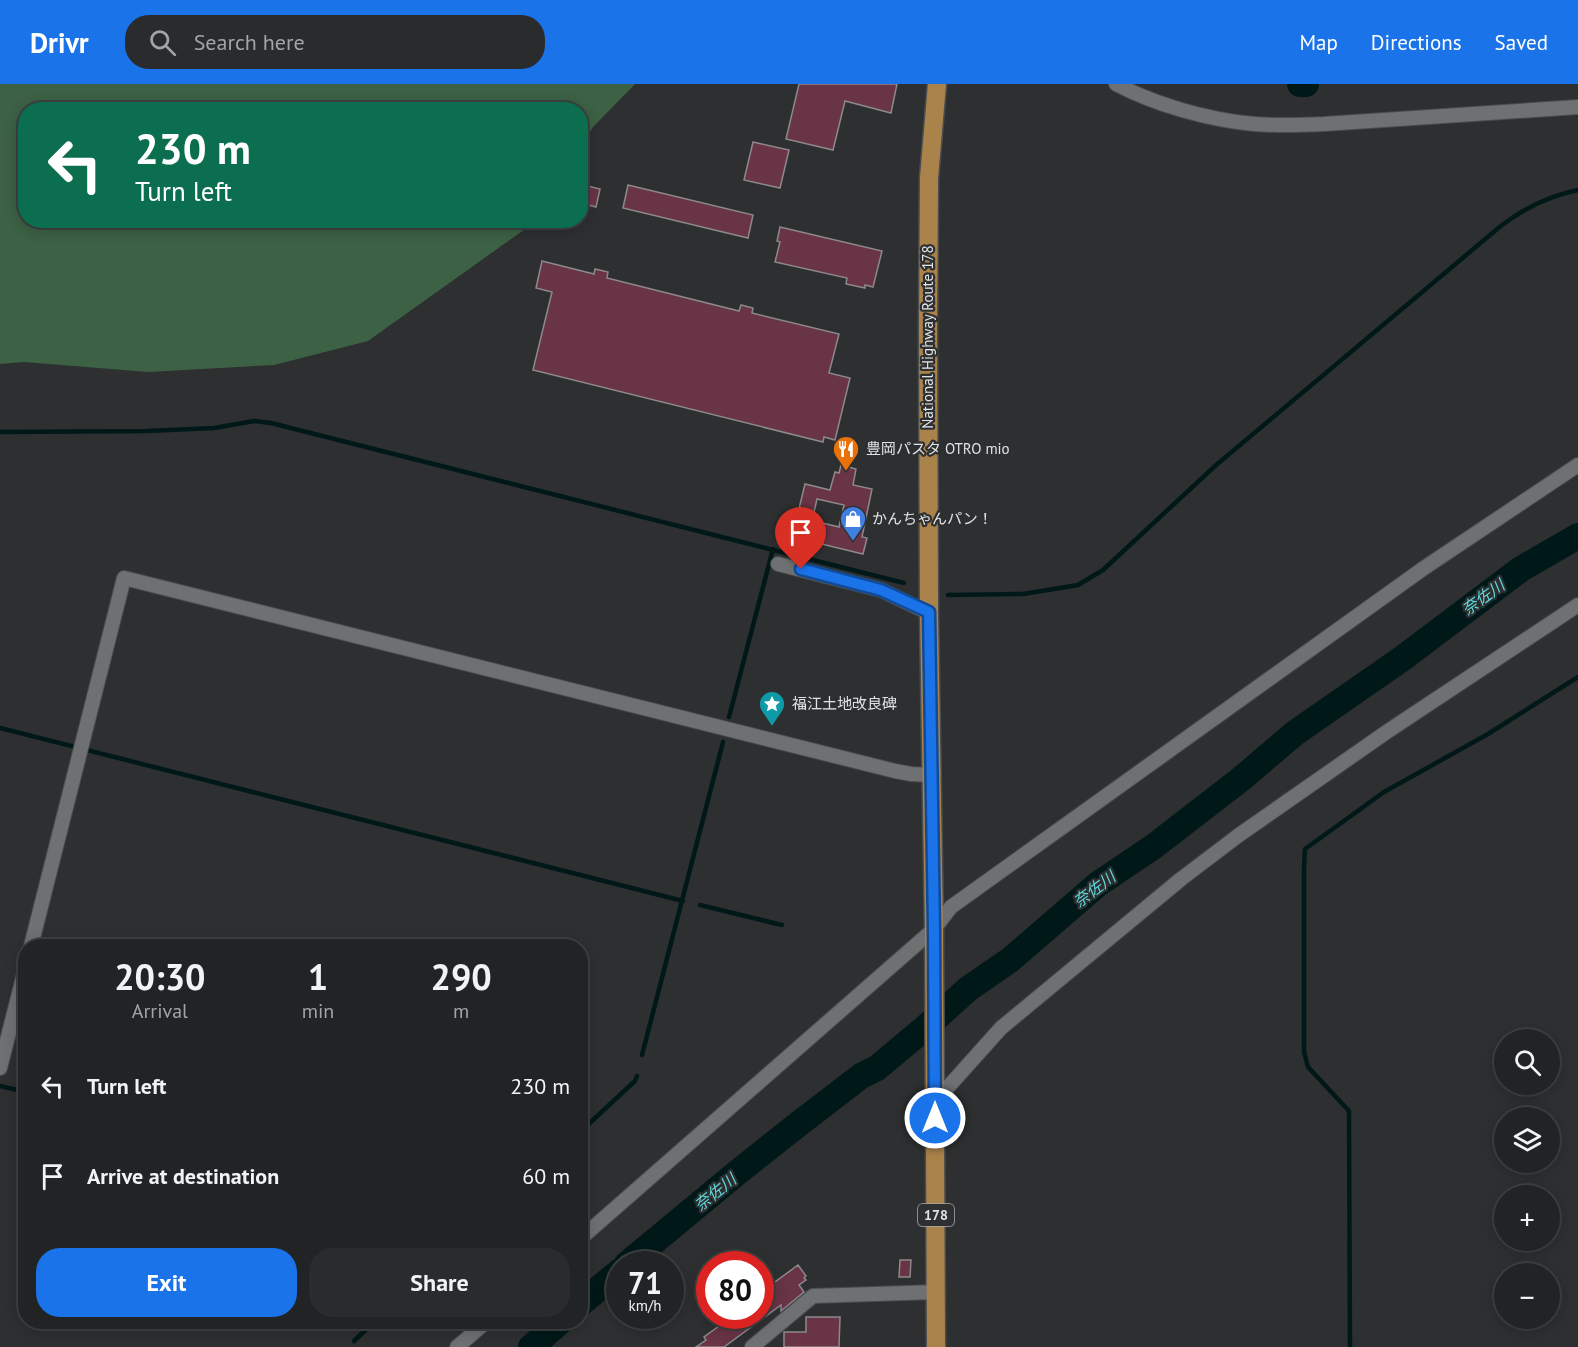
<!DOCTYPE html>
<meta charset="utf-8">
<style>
body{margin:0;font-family:"PT Sans","Noto Sans JP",sans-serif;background:#2a2b2c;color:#f1f3f6;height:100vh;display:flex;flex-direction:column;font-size:22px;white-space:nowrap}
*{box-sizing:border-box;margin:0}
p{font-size:20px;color:#a2a4a6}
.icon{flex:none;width:33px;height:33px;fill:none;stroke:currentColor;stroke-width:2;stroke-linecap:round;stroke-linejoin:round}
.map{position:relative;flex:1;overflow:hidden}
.sheet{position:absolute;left:18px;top:855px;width:570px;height:390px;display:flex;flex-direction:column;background:#222324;border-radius:24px;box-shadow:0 3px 15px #0003,0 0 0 2px #3f4041}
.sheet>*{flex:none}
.guide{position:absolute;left:18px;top:18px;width:570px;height:126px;border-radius:24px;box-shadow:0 3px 15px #0003,0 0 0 2px #3f4041;background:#0b6e4f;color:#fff;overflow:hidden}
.buttons{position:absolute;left:1494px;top:945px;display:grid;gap:12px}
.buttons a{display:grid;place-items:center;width:66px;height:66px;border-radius:50%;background:#222324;box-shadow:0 3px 15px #0003,0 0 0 2px #3f4041;font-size:30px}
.speed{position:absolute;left:606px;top:1167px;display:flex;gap:12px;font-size:30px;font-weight:700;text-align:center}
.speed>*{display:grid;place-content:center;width:78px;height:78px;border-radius:50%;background:#222324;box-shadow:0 3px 15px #0003,0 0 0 2px #3f4041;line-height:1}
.speed small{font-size:15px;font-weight:400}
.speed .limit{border:9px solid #d22;background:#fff;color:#111}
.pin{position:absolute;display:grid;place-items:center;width:51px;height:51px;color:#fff;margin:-62px -26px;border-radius:50% 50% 50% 0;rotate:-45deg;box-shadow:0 0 6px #0007}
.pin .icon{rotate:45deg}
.me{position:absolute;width:66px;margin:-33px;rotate:0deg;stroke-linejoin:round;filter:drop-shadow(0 0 4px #0008)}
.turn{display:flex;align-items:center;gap:21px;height:126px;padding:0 18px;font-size:27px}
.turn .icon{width:78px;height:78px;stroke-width:2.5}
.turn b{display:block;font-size:42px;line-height:51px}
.eta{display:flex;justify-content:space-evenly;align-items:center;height:102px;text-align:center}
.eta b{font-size:36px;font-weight:700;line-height:42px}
.cta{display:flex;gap:12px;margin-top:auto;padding:12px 18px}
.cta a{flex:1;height:69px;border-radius:24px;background:#1a73e8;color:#fff;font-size:24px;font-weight:700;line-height:69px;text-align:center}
.cta a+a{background:#2a2b2c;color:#f1f3f6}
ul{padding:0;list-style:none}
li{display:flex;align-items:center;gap:18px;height:90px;padding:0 18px}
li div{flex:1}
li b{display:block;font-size:22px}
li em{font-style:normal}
header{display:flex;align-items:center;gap:36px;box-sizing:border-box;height:84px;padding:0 30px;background:#1a73e8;color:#fff}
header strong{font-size:28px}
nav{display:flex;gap:33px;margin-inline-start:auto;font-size:21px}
.search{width:420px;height:54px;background:#2a2b2c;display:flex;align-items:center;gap:15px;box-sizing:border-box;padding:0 21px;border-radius:24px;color:#a2a4a6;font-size:22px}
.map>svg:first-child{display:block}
.green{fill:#3c6144}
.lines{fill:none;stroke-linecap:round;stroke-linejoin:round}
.stream{stroke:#011819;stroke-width:4.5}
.river{stroke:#011819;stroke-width:26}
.building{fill:#683446;stroke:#8c898a;stroke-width:1.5}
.minor-casing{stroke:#4a4c4d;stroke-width:16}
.trunk-casing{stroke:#4a4c4d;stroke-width:21}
.minor{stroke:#6e7072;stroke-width:14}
.trunk{stroke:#aa834b;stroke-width:18}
.route-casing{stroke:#114b97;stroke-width:15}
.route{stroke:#1a73e8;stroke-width:10}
.labels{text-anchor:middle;stroke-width:4.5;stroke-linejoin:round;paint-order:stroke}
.shield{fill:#2d2f30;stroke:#abacad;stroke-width:1.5}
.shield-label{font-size:14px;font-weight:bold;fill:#e1e2e3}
.street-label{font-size:15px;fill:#e1e2e3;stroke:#2d2f30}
.poi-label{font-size:15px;fill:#e1e2e3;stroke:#2d2f30;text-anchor:start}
.water-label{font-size:16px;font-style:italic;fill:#60d9dc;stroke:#2d2f30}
</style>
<header>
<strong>Drivr</strong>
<div class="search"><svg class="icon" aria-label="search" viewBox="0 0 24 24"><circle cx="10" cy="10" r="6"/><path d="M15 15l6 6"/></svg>Search here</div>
<nav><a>Map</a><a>Directions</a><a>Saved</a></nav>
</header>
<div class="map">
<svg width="1578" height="1263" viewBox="0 0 1578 1263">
<rect width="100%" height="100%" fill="#2d2f30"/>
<polygon class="green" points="0,0 635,0 593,43 581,63 580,26 26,26 26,136 532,137 528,143 368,257 274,281 148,288 24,278 0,280"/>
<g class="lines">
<g class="stream">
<polyline points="0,348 147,347 214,344 254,337 271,339 904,499"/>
<path d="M948,511L1023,510L1078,501L1103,486L1215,382L1502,141C1526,123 1549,112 1578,106"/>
<polyline points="729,633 773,465"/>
<polyline points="0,644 683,817"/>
<polyline points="700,821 782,841"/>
<polyline points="642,971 723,658"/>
<polyline points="0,1002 26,1008"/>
<polyline points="580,1048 635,997 637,992"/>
<polyline points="354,1257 374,1238"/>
<polyline points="1350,1263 1349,1027 1308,983 1304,968 1304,783 1305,765 1384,708 1488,650 1578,593"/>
</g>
<g class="river">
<polyline points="1300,0 1306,0"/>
<polyline points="627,1180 738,1088 796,1042 861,992 877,984 926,943 968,905 1010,876 1098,800 1153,763 1241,695 1295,649 1403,574 1521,485 1578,452"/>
<polyline points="580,1220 620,1187"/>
<polyline points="531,1263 560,1238"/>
</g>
</g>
<g class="building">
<polygon points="799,0 897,0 891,29 845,17 833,66 786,55"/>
<polygon points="753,58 789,66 780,104 744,96"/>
<polygon points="580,100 600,105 596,123 580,119"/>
<polygon points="628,101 753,131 748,154 623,124"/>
<polygon points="780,143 882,167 873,203 865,201 865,204 846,200 847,194 775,178 780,158 777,157"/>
<polygon points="542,177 594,190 595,185 608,188 607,194 739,227 741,221 753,224 752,229 839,250 829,289 850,294 835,356 824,353 823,358 533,286 552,208 536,204"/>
<polygon points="841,381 856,385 853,401 872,405 862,453 867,454 863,470 809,457 814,437 839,443 844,421 817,415 812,437 797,433 805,400 830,406 835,388 839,389"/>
<polygon points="900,1176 911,1176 910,1193 899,1193"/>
<polygon points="798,1181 806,1192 804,1194 806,1196 799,1201 804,1208 781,1227 781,1221 724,1263 696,1263 706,1256 704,1253 733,1232 760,1232 760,1209"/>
<polygon points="806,1233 840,1233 839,1263 784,1263 784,1248 806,1248"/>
</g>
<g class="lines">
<g class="minor-casing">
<g id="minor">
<path d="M1116,0C1156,21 1209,36 1254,40C1278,42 1301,41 1324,40L1578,23"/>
<polyline points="778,480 881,506 929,529"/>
<polyline points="31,862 124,494 895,687 911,690 931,691"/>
<polyline points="0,984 26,882"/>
<polyline points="935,1012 949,1002 1001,944 1181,795 1239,751 1388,647 1578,521"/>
<polyline points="580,1155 934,845 951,823 1424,484 1578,381"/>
<polyline points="457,1263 486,1238"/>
<polyline points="752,1263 813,1212 936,1208"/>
</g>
</g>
<g class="trunk-casing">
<polyline id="trunk" points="936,1263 934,845 929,529 928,245 929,94 937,0"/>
</g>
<use href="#minor" class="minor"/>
<use href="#trunk" class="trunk"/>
</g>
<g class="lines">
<g class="route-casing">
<polyline id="route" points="801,485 881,506 929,528 934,845 935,1034"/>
</g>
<use href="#route" class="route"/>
</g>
<defs>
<g id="restaurant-pin" transform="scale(1.35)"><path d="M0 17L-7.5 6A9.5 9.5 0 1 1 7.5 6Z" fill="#e8710a" stroke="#2d2f30"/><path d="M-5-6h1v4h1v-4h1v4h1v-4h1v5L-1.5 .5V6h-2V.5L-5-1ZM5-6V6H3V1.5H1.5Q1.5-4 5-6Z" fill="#fff"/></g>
<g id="shop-pin" transform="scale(1.35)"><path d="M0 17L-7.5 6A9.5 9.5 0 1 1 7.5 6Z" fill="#3f7fe0" stroke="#2d2f30"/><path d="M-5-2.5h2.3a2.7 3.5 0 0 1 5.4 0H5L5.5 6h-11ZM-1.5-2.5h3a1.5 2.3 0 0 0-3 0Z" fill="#fff"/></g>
<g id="sight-pin" transform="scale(1.35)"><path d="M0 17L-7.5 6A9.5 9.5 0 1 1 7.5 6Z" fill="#0f9aa8" stroke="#2d2f30"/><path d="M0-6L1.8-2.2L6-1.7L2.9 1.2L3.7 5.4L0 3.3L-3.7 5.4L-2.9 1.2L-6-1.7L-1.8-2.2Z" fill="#fff"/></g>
</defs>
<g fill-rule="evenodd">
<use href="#restaurant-pin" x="846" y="365"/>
<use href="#shop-pin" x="853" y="435"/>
<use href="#sight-pin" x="772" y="620"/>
</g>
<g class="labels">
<rect class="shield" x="918" y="1120" width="36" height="22" rx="4.5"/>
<g class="shield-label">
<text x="936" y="1136">178</text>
</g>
<g class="street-label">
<text transform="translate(928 253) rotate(-90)" y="5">National Highway Route 178</text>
</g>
<g class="poi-label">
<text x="866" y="370">豊岡パスタ OTRO mio</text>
<text x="872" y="440">かんちゃんパン！</text>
<text x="792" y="625">福江土地改良碑</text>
</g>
<g class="water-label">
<text transform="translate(1483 513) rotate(-36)" y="6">奈佐川</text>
<text transform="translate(1094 805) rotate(-37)" y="6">奈佐川</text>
<text transform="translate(715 1108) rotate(-39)" y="6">奈佐川</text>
</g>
</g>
</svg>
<div class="buttons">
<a><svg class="icon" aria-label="search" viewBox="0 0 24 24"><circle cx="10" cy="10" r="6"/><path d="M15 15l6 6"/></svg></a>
<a><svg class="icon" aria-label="layers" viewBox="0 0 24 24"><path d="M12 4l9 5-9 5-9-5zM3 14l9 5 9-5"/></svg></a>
<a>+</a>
<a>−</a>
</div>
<div class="speed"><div>71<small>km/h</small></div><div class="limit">80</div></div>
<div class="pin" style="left:801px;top:485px;background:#d93025"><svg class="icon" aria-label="arrive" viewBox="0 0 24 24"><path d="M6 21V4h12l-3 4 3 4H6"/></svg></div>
<svg class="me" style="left:935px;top:1034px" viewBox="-20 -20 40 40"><circle r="17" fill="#1a73e8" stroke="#fff" stroke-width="3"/><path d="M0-11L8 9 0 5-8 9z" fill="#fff"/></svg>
<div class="guide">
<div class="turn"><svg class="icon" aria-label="left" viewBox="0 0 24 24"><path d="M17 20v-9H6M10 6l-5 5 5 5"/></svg><div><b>230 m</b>Turn left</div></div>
</div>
<section class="sheet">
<div class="eta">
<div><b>20:30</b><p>Arrival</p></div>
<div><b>1</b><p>min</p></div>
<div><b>290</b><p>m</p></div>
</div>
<ul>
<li><svg class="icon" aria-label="left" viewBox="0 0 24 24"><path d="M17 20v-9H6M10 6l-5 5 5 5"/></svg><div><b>Turn left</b></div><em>230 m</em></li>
<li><svg class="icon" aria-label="arrive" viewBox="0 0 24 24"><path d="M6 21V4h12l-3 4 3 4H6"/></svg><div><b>Arrive at destination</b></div><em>60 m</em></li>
</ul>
<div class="cta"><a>Exit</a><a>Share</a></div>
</section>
</div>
